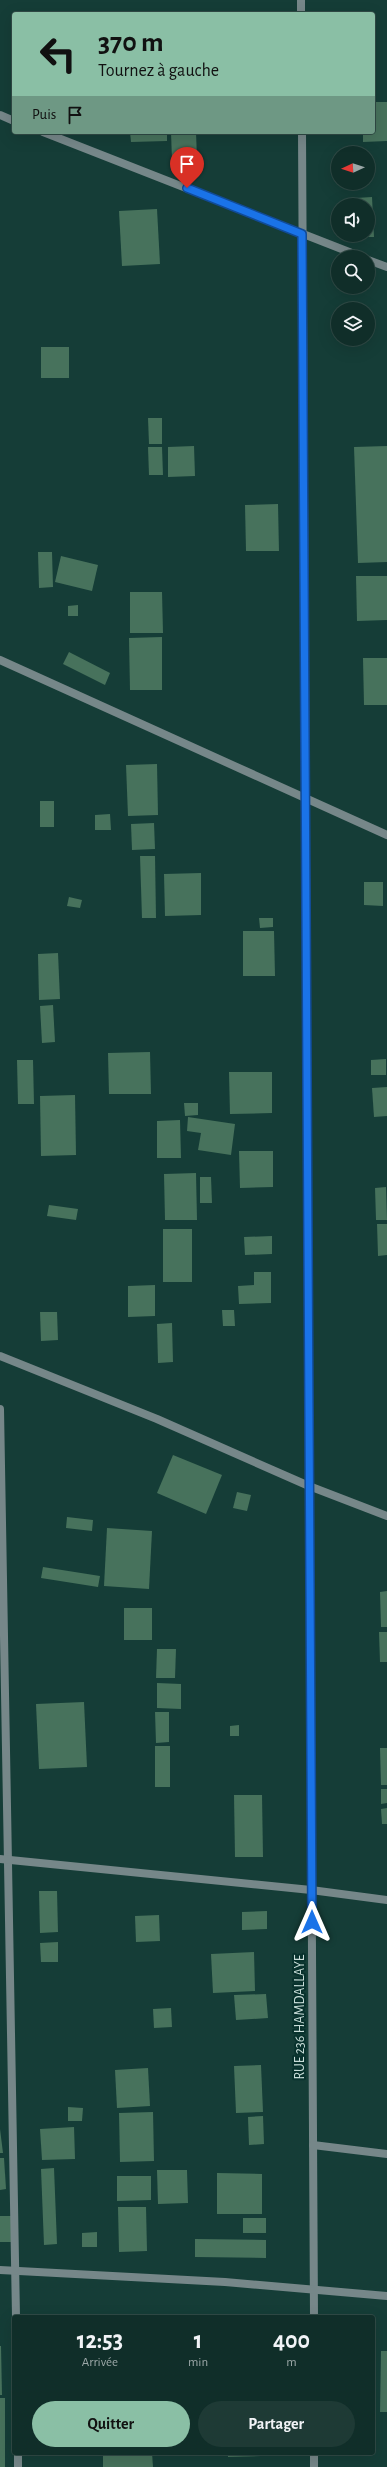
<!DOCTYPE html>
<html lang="fr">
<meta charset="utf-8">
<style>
body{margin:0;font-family:"Alegreya Sans",sans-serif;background:#1e3a35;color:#f1f3f6;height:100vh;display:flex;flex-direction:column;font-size:15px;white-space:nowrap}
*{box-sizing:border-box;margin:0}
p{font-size:13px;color:#9ca8a8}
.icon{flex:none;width:22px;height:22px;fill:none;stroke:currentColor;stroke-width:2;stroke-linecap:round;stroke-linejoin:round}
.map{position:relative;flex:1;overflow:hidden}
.details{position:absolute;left:12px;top:2315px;width:363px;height:140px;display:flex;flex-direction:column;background:#102e29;border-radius:4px;box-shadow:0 4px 16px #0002,0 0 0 1px #304a46}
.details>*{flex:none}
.top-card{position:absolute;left:12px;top:12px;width:363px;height:122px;border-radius:4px;box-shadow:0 4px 16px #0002,0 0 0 1px #304a46;background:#8abfa5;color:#111;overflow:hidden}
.needle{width:26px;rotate:267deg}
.tools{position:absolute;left:331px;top:146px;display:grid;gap:8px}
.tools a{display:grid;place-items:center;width:44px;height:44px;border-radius:50%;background:#102e29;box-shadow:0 4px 16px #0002,0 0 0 1px #304a46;font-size:20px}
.pin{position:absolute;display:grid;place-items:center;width:34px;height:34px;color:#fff;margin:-41px -17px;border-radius:50% 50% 50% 0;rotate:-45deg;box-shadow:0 0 4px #0007}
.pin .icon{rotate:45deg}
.me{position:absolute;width:44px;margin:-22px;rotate:0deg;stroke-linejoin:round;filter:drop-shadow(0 0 3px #0008)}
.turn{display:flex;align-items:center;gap:14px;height:84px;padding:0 20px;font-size:18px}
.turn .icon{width:52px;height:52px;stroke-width:2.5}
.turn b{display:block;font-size:28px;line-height:34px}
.then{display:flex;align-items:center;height:38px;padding:0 20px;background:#0003;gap:8px;font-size:15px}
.eta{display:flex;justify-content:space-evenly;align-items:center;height:68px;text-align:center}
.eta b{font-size:24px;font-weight:700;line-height:28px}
.action{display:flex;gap:8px;margin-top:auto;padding:8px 20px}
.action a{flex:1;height:46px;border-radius:24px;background:#8abfa5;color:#111;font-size:16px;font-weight:700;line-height:46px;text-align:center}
.action a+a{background:#1e3a35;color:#f1f3f6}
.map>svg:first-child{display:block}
.building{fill:#47725c}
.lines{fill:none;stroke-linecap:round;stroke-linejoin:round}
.minor{stroke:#768789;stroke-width:8}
.route-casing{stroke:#114b97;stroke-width:10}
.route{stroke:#1a73e8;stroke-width:7}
.labels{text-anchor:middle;stroke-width:4;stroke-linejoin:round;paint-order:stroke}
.street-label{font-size:14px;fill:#c8ddd8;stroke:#08322d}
</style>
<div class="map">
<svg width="387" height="2467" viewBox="0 0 387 2467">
<rect width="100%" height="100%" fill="#153d37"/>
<g class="building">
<polygon points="373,102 387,102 387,141 363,142 363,132 373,132"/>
<polygon points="130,132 167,132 167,141 131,142"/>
<polygon points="171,132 196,132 197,159 172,160"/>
<polygon points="372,197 374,237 358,237 358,235 368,235 368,205 357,205 356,198"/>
<polygon points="157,209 160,264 122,266 119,211"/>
<rect x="41" y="347" width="28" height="31"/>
<polygon points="148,418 162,418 162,444 149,444"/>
<polygon points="194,446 195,476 168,477 168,447"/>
<polygon points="387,446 387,562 358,563 354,447"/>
<polygon points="148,447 162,447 163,475 149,475"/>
<polygon points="278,504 279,551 246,551 245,505"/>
<polygon points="38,552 52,552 53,587 39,588"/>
<polygon points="61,556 98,565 92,591 55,582"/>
<polygon points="356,576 387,576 387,620 357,621"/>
<polygon points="130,592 162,592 163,633 130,633"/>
<polygon points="78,605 78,616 68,616 68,606"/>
<polygon points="162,637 162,690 130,690 129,638"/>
<polygon points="69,652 110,673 105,685 63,664"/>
<polygon points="363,658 387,658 387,705 364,705"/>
<polygon points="157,764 158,815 128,816 126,765"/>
<rect x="40" y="801" width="14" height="26"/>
<polygon points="110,814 111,830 95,830 95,815"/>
<polygon points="154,823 155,849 132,850 131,824"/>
<polygon points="140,856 155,856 156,918 142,918"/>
<polygon points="201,873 201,915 165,916 164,874"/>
<polygon points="364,882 383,882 383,906 364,905"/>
<polygon points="69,897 82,900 80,908 67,906"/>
<polygon points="259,918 273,918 273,927 260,928"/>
<polygon points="243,931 274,931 275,976 243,976"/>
<polygon points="58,953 60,999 39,1000 38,954"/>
<polygon points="53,1005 55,1042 42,1043 40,1006"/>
<polygon points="150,1052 151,1094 109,1094 108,1053"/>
<polygon points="386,1059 386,1075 371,1075 371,1060"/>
<polygon points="17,1060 33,1060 34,1104 18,1104"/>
<polygon points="229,1072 272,1072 272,1113 230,1114"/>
<polygon points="387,1087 387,1116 374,1117 372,1088"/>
<polygon points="75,1095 76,1155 41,1156 40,1096"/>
<polygon points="184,1103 198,1103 198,1115 185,1116"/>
<polygon points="188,1117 235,1124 231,1155 198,1150 201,1133 187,1131"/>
<polygon points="180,1120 181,1158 157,1158 157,1121"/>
<polygon points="239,1151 273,1151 273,1187 240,1188"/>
<polygon points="196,1173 197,1220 165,1220 164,1174"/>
<polygon points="200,1177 211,1177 212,1203 200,1203"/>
<polygon points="386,1187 387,1220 376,1220 375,1188"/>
<polygon points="49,1205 78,1209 76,1220 47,1216"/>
<polygon points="377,1224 387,1224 387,1255 378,1256"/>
<rect x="163" y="1229" width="29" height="53"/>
<polygon points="272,1236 272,1254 245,1255 244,1237"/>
<polygon points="254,1272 271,1272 271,1303 239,1304 238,1286 254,1285"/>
<polygon points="155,1285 155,1316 128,1317 128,1286"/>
<polygon points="222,1310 234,1310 235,1326 223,1326"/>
<polygon points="40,1312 57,1312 58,1340 41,1341"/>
<polygon points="172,1323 173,1362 158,1363 157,1324"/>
<polygon points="173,1455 222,1475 206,1514 157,1493"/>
<polygon points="237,1492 251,1495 247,1511 233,1508"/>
<polygon points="67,1517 93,1520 92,1531 66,1528"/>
<polygon points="107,1528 152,1531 149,1589 104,1586"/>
<polygon points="43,1567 100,1576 98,1587 41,1578"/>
<polygon points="387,1591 387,1627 381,1627 380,1592"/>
<rect x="124" y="1608" width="28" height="32"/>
<polygon points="379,1632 387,1632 387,1662 380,1662"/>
<polygon points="157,1649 176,1649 175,1678 156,1678"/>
<polygon points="157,1683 181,1684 181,1709 157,1708"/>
<polygon points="84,1702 87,1767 39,1769 36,1704"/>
<polygon points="155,1712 169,1712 169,1742 156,1743"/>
<polygon points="239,1725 239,1736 230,1736 230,1726"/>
<rect x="155" y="1746" width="15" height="41"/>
<polygon points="380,1748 387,1748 387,1785 381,1785"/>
<polygon points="381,1789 387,1789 387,1803 381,1804"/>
<polygon points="234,1795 262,1795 263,1857 235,1857"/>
<polygon points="387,1808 387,1824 382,1824 381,1809"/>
<polygon points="39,1891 57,1891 58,1932 40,1933"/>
<polygon points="267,1911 267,1929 242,1930 242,1912"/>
<polygon points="159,1915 160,1941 136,1942 135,1916"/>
<polygon points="58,1942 58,1962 41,1962 40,1943"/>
<polygon points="254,1952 255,1991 213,1993 211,1954"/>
<polygon points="266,1994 268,2018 236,2020 234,1995"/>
<polygon points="171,2008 172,2027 154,2028 153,2009"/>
<polygon points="261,2065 263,2112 236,2113 234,2066"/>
<polygon points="148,2068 150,2106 117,2108 115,2070"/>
<polygon points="68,2107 83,2108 82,2121 68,2121"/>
<polygon points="153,2112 154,2161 120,2162 119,2113"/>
<polygon points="263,2116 264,2144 249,2145 248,2117"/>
<polygon points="74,2127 75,2159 42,2160 40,2129"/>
<polygon points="0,2129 3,2153 0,2153"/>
<polygon points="0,2158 4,2158 6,2189 0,2190"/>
<polygon points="54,2168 57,2244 44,2245 41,2169"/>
<polygon points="157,2170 187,2170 188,2203 158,2204"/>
<polygon points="217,2173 262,2174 262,2214 217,2214"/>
<polygon points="117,2176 151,2176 151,2200 117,2201"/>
<polygon points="118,2207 146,2207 147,2251 119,2252"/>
<polygon points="0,2216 12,2216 13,2242 0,2242"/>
<rect x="243" y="2218" width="23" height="15"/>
<polygon points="97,2232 97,2247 82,2247 82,2233"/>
<polygon points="195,2239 266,2240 266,2258 195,2257"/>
<polygon points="0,2346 1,2346 2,2395 0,2395"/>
<polygon points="381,2351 387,2351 387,2412 380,2412"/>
<rect x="0" y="2398" width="5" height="69"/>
<polygon points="103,2453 152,2453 153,2467 103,2467"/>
<polygon points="228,2453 261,2453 261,2456 228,2457"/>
</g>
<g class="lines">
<g class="minor">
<polyline points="301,0 301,14"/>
<polyline points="0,115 14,121"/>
<polyline points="43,132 362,257"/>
<polyline points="302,132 314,2317"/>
<polyline points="368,260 387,267"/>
<polyline points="0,660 387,835"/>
<polyline points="0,1356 157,1419 309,1486 387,1516"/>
<polyline points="0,1409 16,2317"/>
<polyline points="0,1859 311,1890 387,1900"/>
<polyline points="313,2145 387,2154"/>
<polyline points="0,2270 225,2282 387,2296"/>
<polyline points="18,2453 18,2467"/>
<polyline points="314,2453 314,2467"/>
</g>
</g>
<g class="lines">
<g class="route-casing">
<polyline id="route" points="187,188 302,234 312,1922"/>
</g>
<use href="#route" class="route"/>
</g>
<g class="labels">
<g class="street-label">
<text transform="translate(299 2017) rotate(-90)" y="5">RUE 236 HAMDALLAYE</text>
</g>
</g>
</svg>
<div class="tools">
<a><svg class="needle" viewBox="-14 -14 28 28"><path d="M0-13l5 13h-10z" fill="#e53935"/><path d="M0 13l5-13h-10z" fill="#9ca8a8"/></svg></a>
<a><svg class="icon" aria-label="sound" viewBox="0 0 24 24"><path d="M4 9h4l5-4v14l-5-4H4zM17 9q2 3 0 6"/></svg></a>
<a><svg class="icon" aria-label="search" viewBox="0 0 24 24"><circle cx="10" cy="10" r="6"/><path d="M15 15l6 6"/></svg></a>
<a><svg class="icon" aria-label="layers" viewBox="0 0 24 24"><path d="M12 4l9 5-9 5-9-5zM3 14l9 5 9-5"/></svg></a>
</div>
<div class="pin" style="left:187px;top:188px;background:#d93025"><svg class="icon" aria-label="arrive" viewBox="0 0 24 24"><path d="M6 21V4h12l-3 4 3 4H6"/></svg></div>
<svg class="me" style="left:312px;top:1922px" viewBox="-20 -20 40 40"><path d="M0-17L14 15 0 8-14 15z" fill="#1a73e8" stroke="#fff" stroke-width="4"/></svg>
<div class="top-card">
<div class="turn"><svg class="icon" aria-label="left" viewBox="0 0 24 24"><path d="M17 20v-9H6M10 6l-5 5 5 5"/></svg><div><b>370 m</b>Tournez à gauche</div></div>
<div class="then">Puis<svg class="icon" aria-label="arrive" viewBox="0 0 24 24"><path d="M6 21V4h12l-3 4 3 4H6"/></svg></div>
</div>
<section class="details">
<div class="eta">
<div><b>12:53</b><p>Arrivée</p></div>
<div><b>1</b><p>min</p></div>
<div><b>400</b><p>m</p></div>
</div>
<div class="action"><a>Quitter</a><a>Partager</a></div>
</section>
</div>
